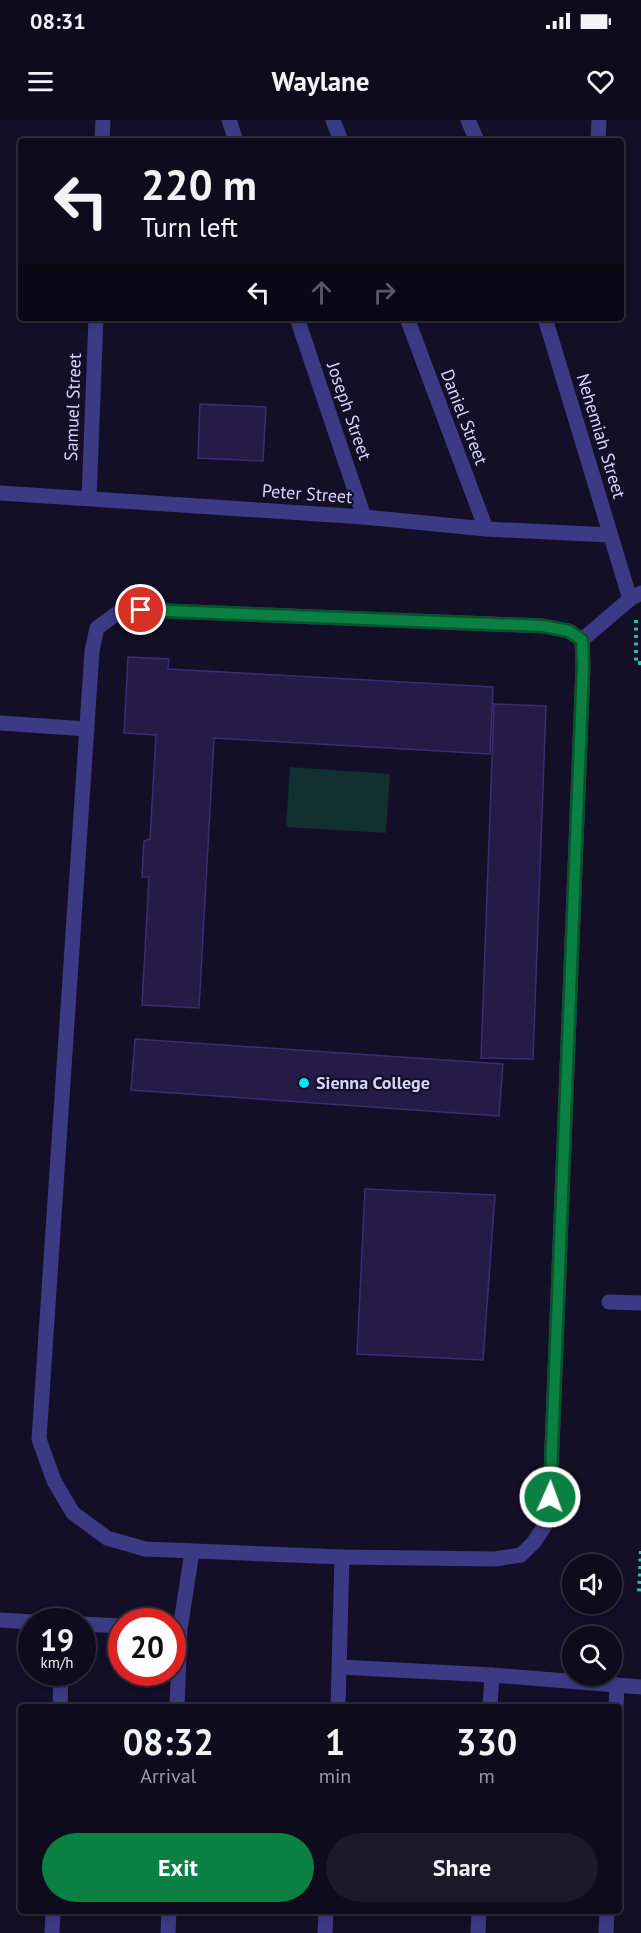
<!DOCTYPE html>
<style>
body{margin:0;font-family:"PT Sans",sans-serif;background:#1c1929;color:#f1f3f6;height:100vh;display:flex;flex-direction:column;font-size:22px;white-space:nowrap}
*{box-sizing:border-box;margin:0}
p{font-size:20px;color:#9b9ba3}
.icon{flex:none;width:33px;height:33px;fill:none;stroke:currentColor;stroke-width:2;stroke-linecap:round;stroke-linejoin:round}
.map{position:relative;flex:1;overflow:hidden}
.details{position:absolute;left:18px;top:1584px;width:604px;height:210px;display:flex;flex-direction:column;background:#0e0b1c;border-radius:6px;box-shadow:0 3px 9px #0003,0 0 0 2px #2e2b3b}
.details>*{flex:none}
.banner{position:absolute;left:18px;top:18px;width:606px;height:183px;border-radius:6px;box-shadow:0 3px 9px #0003,0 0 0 2px #2e2b3b;background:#0e0b1c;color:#f1f3f6;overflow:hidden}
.fabs{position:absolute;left:562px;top:1434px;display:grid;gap:12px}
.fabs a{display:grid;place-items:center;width:60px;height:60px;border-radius:50%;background:#0e0b1c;box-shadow:0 3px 9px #0003,0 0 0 2px #2e2b3b;font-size:30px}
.speed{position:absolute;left:18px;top:1488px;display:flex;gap:12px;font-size:30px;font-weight:700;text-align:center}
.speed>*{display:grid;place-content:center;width:78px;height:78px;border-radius:50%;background:#0e0b1c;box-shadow:0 3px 9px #0003,0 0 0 2px #2e2b3b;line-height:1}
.speed small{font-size:15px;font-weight:400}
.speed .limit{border:9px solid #d22;background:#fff;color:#111}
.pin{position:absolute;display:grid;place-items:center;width:51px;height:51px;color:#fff;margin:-26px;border:3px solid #fff;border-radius:50%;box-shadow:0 2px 6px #0007}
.me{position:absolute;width:66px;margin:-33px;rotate:2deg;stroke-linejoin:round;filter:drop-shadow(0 0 4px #0008)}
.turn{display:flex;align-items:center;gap:21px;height:126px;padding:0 24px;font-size:27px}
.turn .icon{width:78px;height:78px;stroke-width:2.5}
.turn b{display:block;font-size:42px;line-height:51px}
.lanes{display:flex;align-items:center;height:57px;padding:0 24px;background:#0003;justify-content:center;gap:30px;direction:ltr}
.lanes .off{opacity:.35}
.eta{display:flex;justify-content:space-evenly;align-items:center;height:102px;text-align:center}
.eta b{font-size:36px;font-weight:700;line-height:42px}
.action{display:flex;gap:12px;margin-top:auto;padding:12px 24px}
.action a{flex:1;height:69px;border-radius:36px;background:#0b8043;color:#fff;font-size:24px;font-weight:700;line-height:69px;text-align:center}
.action a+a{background:#1c1929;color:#f1f3f6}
.status{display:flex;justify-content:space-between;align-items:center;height:42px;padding:0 30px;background:#0e0b1c;direction:ltr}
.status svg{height:16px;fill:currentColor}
header{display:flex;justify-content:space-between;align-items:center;height:78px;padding:0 24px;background:#0e0b1c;font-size:27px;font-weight:700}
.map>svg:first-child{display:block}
.green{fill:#12302f}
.building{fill:#241b47;stroke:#3b2d73;stroke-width:1.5}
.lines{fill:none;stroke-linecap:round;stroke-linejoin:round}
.path{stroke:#2fb8b0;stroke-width:4;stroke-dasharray:3 4.5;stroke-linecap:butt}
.minor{stroke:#3d3a85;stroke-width:15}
.route-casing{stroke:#07532c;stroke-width:15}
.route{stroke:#0b8043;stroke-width:10}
.poi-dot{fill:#00e5ff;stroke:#130f26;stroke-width:2}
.labels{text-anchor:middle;stroke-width:4.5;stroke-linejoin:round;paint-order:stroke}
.street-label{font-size:18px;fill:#d9d4ff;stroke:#130f26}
.poi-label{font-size:18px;font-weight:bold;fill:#d9d4ff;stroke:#130f26;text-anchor:start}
</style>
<div class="status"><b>08:31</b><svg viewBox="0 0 49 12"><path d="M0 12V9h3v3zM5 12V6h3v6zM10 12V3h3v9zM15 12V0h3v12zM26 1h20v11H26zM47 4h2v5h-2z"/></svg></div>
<header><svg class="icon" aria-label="menu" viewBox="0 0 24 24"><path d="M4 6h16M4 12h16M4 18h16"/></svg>Waylane<svg class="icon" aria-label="heart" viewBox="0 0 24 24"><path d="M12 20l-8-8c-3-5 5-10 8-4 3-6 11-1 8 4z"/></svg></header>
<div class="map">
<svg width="641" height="1813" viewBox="0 0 641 1813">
<rect width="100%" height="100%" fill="#130f26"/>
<polygon class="green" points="290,647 390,654 386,713 286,707"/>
<g class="building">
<polygon points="200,284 266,287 263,341 198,338"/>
<polygon points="128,537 169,539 168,549 493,567 490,634 214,618 199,888 142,885 149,757 142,757 144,721 150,719 156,615 124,613"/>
<polygon points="494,584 546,586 533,939 481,938"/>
<polygon points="135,919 503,944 499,996 131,970"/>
<polygon points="365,1069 495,1075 483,1240 357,1234"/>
</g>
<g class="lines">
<g class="path">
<polyline points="636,500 636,543 641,543"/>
<polyline points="641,1431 639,1473 641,1474"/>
</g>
<g class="minor">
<polyline points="229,0 236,21"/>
<polyline points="333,0 341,21"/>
<polyline points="468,0 477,21"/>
<polyline points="102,21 103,0"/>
<polyline points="598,21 599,0"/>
<polyline points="297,198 364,397"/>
<polyline points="407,198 486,409"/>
<polyline points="545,198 630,479"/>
<polyline points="0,373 364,397 486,409 610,415"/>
<polyline points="89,378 96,198"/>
<polygon points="141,490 543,506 569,511 582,520 583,547 550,1377 546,1404 534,1422 521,1435 495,1439 342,1437 145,1429 107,1418 73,1393 54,1361 39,1319 92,531 97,508 116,494"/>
<polyline points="582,520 630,479 641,473"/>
<polyline points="0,603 87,609"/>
<polyline points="609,1182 641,1183"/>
<polyline points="0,1500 32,1502"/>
<polyline points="82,1504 122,1506"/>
<polyline points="340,1547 492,1555 641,1567"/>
<polyline points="60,1587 61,1552"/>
<polyline points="177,1587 180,1509 192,1432"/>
<polyline points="338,1587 342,1437"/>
<polyline points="490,1587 492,1555"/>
<polyline points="616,1587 617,1565"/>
<polyline points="52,1813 53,1791"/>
<polyline points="168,1813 169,1791"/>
<polyline points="325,1813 326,1791"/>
<polyline points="478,1813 479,1791"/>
<polyline points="606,1813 607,1791"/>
</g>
</g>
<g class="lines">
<g class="route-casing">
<polyline id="route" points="141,490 543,506 569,511 582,520 583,546 550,1377"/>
</g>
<use href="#route" class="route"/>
</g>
<circle class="poi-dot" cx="304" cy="963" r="6"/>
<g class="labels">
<g class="street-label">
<text transform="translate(73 287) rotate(-88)" y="6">Samuel Street</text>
<text transform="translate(349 291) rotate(71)" y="6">Joseph Street</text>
<text transform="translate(464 297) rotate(69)" y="6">Daniel Street</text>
<text transform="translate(601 316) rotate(73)" y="6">Nehemiah Street</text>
<text transform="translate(307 374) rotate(4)" y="6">Peter Street</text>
</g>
<g class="poi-label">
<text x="316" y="969">Sienna College</text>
</g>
</g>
</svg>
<div class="fabs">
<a><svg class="icon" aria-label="sound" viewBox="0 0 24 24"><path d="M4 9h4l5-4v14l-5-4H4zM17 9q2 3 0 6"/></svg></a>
<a><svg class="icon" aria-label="search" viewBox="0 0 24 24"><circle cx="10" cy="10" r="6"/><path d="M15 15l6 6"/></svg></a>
</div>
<div class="speed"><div>19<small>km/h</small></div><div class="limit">20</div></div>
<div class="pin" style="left:141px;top:490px;background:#d93025"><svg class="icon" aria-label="arrive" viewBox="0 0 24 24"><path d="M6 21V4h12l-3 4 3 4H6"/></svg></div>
<svg class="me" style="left:550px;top:1377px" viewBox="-20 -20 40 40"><circle r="17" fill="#0b8043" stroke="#fff" stroke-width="3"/><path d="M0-11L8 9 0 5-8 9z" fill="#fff"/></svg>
<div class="banner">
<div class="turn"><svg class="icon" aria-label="left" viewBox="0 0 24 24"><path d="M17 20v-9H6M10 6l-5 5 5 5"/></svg><div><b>220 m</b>Turn left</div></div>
<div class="lanes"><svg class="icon" aria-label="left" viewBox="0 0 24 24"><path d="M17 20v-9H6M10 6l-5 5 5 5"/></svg><svg class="icon off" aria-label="ahead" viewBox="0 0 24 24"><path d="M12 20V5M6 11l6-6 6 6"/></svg><svg class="icon off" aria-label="right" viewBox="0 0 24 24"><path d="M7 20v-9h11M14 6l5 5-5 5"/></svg></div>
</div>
<section class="details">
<div class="eta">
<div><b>08:32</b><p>Arrival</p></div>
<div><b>1</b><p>min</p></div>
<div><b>330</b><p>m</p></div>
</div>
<div class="action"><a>Exit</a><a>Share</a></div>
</section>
</div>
